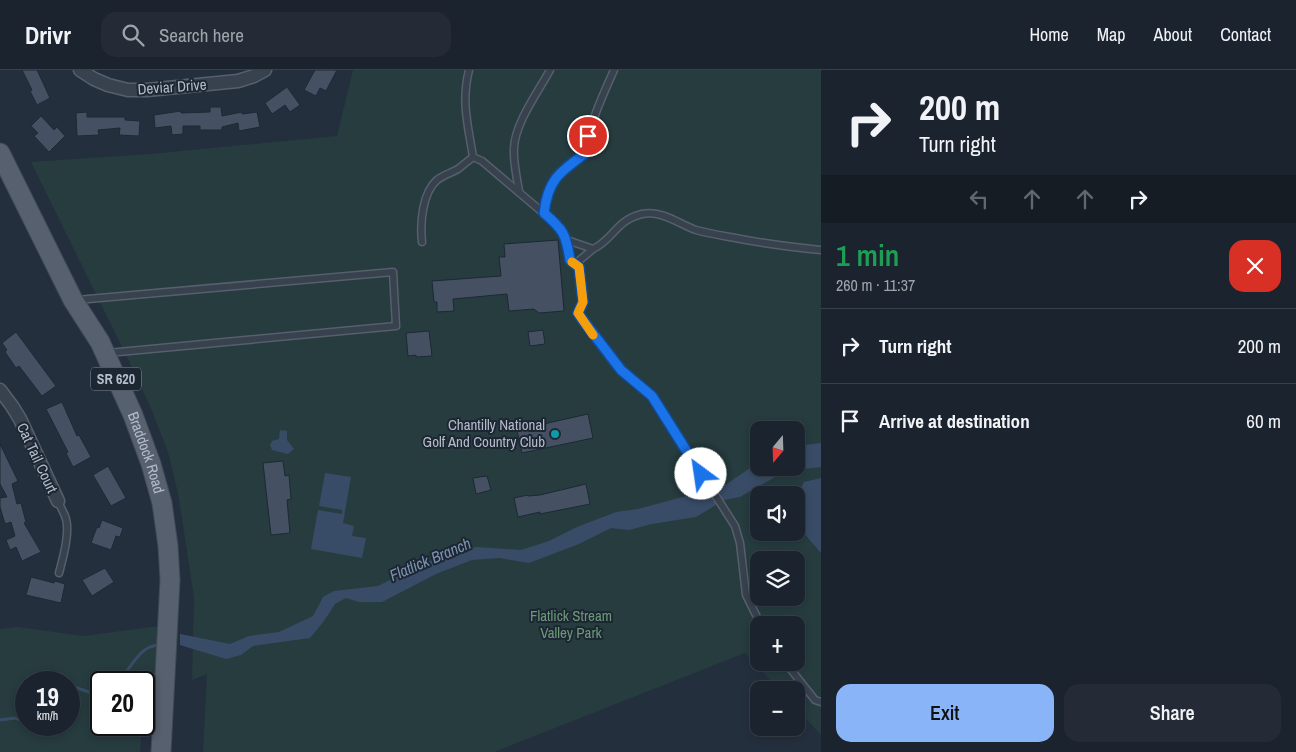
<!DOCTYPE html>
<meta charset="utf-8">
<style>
body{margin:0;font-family:"Archivo Narrow",sans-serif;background:#242b36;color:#f1f3f6;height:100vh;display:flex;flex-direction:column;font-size:19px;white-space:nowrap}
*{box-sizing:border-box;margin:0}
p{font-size:16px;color:#a0a4aa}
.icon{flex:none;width:28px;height:28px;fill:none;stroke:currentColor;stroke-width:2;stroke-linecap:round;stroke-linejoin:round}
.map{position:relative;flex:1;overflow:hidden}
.drawer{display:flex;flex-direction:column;background:#1b232e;width:475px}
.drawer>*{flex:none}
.top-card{background:#1b232e;color:#f1f3f6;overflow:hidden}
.needle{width:32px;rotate:199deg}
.fabs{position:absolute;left:750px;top:351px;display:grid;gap:10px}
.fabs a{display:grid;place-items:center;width:55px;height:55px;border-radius:10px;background:#1b232e;box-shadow:0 2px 8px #0003,0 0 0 1px #39404a;font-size:25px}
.speed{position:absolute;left:15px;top:601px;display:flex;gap:10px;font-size:25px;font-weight:700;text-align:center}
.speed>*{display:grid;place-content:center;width:65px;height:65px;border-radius:50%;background:#1b232e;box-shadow:0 2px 8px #0003,0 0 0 1px #39404a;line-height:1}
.speed small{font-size:12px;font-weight:400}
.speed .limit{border:2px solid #111;border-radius:8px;background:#fff;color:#111}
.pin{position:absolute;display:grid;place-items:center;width:42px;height:42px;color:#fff;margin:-21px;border:2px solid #fff;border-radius:50%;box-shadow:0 1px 5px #0007}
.me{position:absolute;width:55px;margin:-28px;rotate:329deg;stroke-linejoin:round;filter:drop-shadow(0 0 4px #0008)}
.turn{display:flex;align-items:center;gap:18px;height:105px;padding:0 15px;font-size:22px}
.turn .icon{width:65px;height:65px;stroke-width:2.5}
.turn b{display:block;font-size:35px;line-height:42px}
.lanes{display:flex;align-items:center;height:48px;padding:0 15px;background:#0003;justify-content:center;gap:25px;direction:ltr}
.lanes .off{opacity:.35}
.round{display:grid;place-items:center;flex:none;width:52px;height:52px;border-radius:15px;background:#242b36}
.summary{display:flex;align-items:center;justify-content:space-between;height:85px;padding:0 15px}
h1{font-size:30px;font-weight:600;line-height:38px;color:#1e9e55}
.button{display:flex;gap:10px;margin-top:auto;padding:10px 15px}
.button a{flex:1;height:58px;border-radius:15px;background:#8ab4f8;color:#111;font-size:20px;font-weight:600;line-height:58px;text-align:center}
.button a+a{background:#242b36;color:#f1f3f6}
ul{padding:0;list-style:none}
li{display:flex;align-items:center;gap:15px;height:75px;padding:0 15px;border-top:1px solid #39404a}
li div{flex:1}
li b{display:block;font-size:19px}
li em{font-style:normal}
header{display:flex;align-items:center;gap:30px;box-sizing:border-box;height:70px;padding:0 25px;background:#1b232e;border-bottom:1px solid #39404a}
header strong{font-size:24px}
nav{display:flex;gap:28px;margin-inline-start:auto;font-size:18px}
.search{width:350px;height:45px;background:#242b36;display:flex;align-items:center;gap:12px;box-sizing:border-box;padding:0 18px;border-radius:15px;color:#a0a4aa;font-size:19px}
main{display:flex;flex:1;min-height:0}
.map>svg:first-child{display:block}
.green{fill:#263c3f;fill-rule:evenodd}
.water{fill:#394c67}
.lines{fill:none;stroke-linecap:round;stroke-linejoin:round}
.stream{stroke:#394c67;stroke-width:3}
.building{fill:#455162;stroke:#1f2835}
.service-casing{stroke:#565f6c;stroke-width:9}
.minor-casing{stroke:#565f6c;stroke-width:15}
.primary-casing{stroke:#414a57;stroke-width:21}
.service{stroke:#38414e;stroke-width:6}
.minor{stroke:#38414e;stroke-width:12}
.primary{stroke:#56606e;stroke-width:19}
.route-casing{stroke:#114b97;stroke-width:12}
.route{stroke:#1a73e8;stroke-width:9}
.slow{stroke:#f59e0b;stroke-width:9}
.culture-dot{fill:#0f9aa8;stroke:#1d2633;stroke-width:2}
.labels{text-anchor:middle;stroke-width:4;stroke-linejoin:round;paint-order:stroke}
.shield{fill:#1d2633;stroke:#878f9c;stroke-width:1}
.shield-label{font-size:14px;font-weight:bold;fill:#b4bcc9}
.street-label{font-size:15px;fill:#b4bcc9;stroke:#1d2633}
.poi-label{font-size:15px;fill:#b4bcc9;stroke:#1d2633;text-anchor:end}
.park-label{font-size:15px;fill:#6b9a76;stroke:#1d2633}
.water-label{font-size:16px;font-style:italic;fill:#7c92b1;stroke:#1d2633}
</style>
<header>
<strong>Drivr</strong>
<div class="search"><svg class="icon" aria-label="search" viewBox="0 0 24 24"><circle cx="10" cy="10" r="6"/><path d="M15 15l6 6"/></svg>Search here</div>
<nav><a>Home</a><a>Map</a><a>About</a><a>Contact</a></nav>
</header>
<main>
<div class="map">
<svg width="821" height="682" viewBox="0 0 821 682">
<rect width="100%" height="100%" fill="#242f3e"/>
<g class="green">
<path d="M353,0H821V665L796,638V620H780L745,583L494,682H203L207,604L192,610L194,527L178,423L168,382L150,336L127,287L31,92L151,84L337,66ZM759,360H796V398H759ZM759,425H796V462H759ZM759,490H796V528H759ZM759,555H796V592H759Z"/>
<path d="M159,556L155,635L144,634V612H101V655H142L140,682H0V559L18,557L83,566ZM26,612H69V655H26Z"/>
</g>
<g class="water">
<polygon points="280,360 287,361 287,370 294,379 288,384 272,380 270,375 272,371 279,369"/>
<polygon points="821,373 821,397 803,399 775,407 740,427 724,430 696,447 652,454 629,460 611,458 579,474 529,493 500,488 472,490 436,504 382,532 359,532 346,528 335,534 324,551 310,568 253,576 241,585 226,589 180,575 180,564 230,574 249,566 279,562 313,546 323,527 334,521 378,516 425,493 459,480 477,477 521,480 549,471 577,457 616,442 638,439 690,425 706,424 718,420 750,398 759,386 759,398 796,398 796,376"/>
<polygon points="325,403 351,407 343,453 354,456 352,466 366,468 362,488 311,479 318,440 342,444 342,440 319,436"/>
<polygon points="821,408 821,483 796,454 796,428 804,412"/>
</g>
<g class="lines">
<g class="stream">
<path d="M118,612C127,603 137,583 148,578C152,576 157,575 161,574"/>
<polyline points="69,620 74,617 101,626"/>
<polyline points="0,650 15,648 26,653"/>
<polyline points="32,655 44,658 47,655"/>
</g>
</g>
<g class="building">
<polygon points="22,0 37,0 50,28 37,35 30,21 32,20"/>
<polygon points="315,0 337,0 326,21 320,18 316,26 304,20"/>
<polygon points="287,17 300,35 290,42 285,35 272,44 265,33"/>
<polygon points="210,37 221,37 222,46 242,42 242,44 257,42 260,57 239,61 238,53 222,57 222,60 200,60 200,56 183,56 183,64 172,65 171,56 155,58 154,45 181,41 181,43 210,42"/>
<polygon points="87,42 87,47 125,47 125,50 140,51 139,66 119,65 120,58 98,60 99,65 77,66 76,43"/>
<polygon points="41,46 54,60 57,57 65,66 49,82 34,66 38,63 31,56"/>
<polygon points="558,170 564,241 539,243 534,239 509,241 507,224 453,229 454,241 437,242 437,232 434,232 432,211 501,206 499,187 505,187 504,174"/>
<polygon points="543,260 545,274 530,276 528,262"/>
<polygon points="429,261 432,286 416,287 416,285 408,286 406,263"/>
<polygon points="16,262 56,316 42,326 19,296 16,298 5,282 7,280 2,273"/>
<polygon points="62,332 77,366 79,365 91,387 73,397 66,383 68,382 46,339"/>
<polygon points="588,344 593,368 522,383 517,360"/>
<polygon points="0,374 18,411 12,414 17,434 21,433 26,452 24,453 41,482 22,491 16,477 10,480 6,470 15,466 11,452 5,454 0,437 0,428 7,427 0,414"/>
<polygon points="283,391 285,406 289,405 291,429 287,430 290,463 271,465 263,393"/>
<polygon points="108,396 126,428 111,436 93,405"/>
<polygon points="487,406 491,420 476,424 473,408"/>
<polygon points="586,414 590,434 540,444 540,442 518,447 514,428 528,425 528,426 540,425"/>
<polygon points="102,450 123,458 120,467 116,466 111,480 91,473 97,457 99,458"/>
<polygon points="105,498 114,512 92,526 82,510"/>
<polygon points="31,507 54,513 55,511 65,514 61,533 26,525"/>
</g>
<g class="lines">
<g class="service-casing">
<g id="service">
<path d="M469,0C461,32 468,55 473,87"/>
<path d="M519,121C517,108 513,92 514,78C515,53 538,22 550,0"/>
<path d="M544,143C548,109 560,102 586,83C589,54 602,27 614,0"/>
<polyline points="567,170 593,179 575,194"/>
<path d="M422,172C420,154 422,123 437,110C443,105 451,103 458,99C463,95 468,91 473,87L482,91L561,158L567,170L569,190L579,197L583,232L578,243L610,288L621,300L652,326L735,456L740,473L746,525L761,555"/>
<path d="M593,179C613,170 616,150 642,144C662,140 679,154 696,160C707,163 719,165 730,167C760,173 790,177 821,180"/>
<polyline points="77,230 393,202 396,256 108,283"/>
<path d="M58,431C60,436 63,441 65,446C71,460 63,488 59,503"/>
<polyline points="785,592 815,630 821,632"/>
</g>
</g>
<g class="minor-casing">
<g id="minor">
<polyline points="80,0 94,9 108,15 128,20 147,20 238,11 254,6 265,0"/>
<polyline points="0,320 12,336 20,349 58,431"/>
</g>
</g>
<g class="primary-casing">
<g id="primary">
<path id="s1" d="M0,83L73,230L100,272L133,345L151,394L162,433L168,476L170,510L161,682"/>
</g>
</g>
<use href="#service" class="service"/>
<use href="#minor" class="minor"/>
<use href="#primary" class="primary"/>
</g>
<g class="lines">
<g class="route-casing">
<path id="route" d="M588,66L586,83C560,102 548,109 544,143C564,160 566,165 570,190L579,197L583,232L578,243L582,249L621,300L652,326L701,404"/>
</g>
<use href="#route" class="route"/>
<polyline class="slow" points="572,192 579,197 583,232 578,243 593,265"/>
</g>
<circle class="culture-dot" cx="555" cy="364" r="5"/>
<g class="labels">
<rect class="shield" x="91" y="297.5" width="50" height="23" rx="4"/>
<g class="shield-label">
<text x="116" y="314">SR 620</text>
</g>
<g class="street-label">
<text transform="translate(172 17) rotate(-4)" y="5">Deviar Drive</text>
<text dy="5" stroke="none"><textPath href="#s1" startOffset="334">Braddock Road</textPath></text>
<text transform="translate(37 388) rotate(65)" y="5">Cat Tail Court</text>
</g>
<g class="poi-label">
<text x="545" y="360">Chantilly National<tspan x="545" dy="17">Golf And Country Club</tspan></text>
</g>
<g class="park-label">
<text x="571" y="551">Flatlick Stream<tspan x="571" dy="17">Valley Park</tspan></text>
</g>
<g class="water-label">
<text transform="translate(430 489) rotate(-23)" y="6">Flatlick Branch</text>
</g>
</g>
</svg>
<div class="fabs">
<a><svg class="needle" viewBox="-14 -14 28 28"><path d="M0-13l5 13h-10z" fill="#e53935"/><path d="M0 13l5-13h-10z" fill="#a0a4aa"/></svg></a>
<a><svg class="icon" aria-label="sound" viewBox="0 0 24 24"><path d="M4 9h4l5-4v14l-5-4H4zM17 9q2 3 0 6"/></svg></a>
<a><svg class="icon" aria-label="layers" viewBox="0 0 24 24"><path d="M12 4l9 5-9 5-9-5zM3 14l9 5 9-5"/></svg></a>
<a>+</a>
<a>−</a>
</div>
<div class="speed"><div>19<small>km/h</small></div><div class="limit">20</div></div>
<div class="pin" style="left:588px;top:66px;background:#d93025"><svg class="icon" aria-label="arrive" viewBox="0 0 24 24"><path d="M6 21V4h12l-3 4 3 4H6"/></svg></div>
<svg class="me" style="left:701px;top:404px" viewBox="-20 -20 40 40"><circle r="19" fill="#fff"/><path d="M0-13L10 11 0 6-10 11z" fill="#1a73e8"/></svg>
</div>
<section class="drawer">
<div class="top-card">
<div class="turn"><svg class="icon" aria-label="right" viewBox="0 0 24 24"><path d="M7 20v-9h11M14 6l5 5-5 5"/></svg><div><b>200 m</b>Turn right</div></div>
<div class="lanes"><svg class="icon off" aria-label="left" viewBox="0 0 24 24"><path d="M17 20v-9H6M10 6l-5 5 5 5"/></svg><svg class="icon off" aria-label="ahead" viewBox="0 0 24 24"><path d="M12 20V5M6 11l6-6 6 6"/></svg><svg class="icon off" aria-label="ahead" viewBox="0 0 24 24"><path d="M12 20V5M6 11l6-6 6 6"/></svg><svg class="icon" aria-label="right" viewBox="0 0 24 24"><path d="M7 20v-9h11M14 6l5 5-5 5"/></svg></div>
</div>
<div class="summary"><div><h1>1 min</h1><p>260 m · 11:37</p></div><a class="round" style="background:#d93025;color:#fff"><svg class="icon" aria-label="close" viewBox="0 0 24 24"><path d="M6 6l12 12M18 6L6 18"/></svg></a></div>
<ul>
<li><svg class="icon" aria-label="right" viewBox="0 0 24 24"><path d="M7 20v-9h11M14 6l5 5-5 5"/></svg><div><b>Turn right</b></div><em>200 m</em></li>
<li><svg class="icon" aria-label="arrive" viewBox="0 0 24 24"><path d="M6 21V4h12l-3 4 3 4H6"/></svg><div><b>Arrive at destination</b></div><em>60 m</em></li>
</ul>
<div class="button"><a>Exit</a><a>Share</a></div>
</section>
</main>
